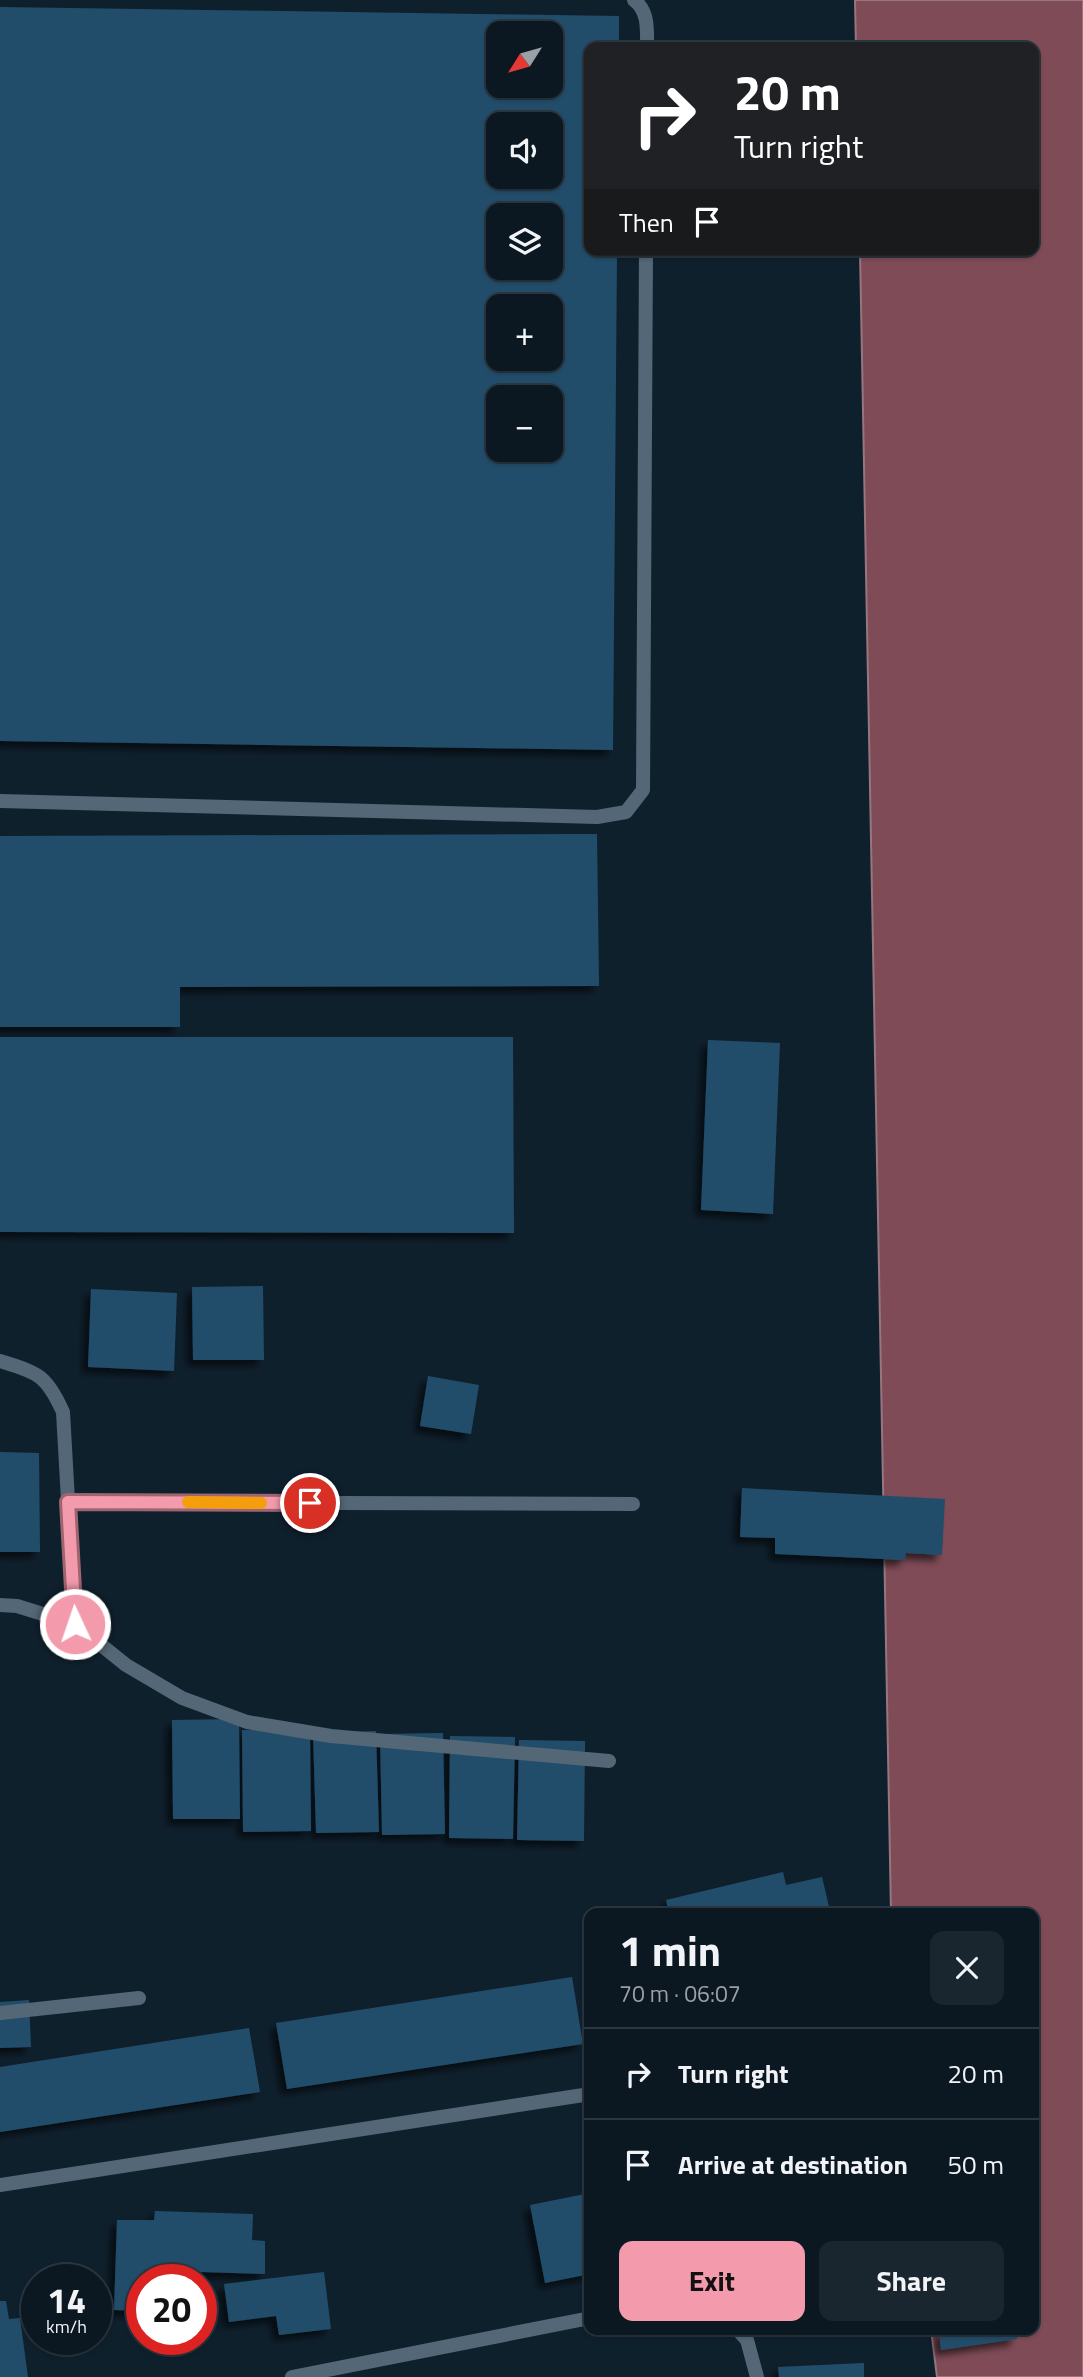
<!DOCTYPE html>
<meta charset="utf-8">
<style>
body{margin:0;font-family:"Titillium Web",sans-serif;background:#19252f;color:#f1f3f6;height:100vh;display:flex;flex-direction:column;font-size:26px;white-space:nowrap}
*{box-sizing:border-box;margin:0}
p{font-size:23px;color:#9aa0a5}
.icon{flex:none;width:38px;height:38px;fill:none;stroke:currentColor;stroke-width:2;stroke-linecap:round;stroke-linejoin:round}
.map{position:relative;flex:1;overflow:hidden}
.side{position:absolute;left:584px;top:1908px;width:455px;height:427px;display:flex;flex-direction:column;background:#0b1822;border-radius:14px;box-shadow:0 2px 5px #0004,0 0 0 2px #2b3740}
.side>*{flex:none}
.guide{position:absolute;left:584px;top:42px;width:455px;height:214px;border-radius:14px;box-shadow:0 2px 5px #0004,0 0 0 2px #2b3740;background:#202124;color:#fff;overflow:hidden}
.needle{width:46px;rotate:233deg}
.buttons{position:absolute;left:486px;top:21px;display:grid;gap:14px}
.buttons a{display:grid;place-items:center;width:77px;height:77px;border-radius:14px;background:#0b1822;box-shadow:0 2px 5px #0004,0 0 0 2px #2b3740;font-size:35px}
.speed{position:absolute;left:21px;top:2264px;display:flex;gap:14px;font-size:35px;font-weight:700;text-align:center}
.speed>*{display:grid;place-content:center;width:91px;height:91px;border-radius:50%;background:#0b1822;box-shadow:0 2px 5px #0004,0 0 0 2px #2b3740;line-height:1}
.speed small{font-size:18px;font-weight:400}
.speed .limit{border:10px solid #d22;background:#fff;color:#111}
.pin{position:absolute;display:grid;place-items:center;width:60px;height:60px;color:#fff;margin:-30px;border:4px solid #fff;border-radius:50%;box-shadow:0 2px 7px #0007}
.me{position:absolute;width:77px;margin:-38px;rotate:357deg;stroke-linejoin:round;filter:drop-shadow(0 0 5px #0008)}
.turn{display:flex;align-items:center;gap:24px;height:147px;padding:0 35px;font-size:32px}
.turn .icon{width:91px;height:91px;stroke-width:2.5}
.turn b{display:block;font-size:49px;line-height:60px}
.then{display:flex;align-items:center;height:66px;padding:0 35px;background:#0003;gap:14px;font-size:26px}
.round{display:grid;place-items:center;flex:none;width:74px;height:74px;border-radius:14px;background:#19252f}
.head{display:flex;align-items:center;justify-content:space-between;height:119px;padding:0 35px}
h1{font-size:42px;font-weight:700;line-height:52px}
.primary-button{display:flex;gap:14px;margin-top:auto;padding:14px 35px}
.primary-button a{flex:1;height:80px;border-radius:14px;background:#f39aac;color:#111;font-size:28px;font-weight:700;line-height:80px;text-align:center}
.primary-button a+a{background:#19252f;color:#f1f3f6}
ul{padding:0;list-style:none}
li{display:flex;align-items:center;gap:21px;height:91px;padding:0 35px;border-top:2px solid #2b3740}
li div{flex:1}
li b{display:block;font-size:26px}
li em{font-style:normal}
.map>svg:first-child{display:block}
.water{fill:#7e4b56;stroke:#977680;stroke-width:2}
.building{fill:#224d6b;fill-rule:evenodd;filter:url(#shadow)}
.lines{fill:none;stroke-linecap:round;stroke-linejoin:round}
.service{stroke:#546777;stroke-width:14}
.route-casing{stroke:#9e6470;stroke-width:18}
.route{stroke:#f39aac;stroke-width:12}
.slow{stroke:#f59e0b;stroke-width:12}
</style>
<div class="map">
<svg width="1083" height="2377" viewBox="0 0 1083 2377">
<defs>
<filter id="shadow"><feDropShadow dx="-6" dy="6" stdDeviation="3.5" flood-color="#0009"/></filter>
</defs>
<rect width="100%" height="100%" fill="#0f202d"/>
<polygon class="water" points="855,0 1083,0 1083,2377 937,2377 931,2329 1034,2329 1034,1913 891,1913 860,250 1034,250 1034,47 856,47"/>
<g class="building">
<path d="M0,7L619,16V47H590V250H617L613,750L0,741ZM499,33H551V86H499ZM499,124H551V177H499ZM499,215H551V268H499ZM499,306H551V359H499ZM499,397H551V450H499Z"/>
<polygon points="597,834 599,986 180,987 180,1027 0,1027 0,836"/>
<polygon points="0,1037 513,1037 514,1233 0,1232"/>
<polygon points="708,1040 780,1043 773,1214 701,1210"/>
<polygon points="263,1286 264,1360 193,1360 192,1287"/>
<polygon points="91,1289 177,1293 174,1371 88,1367"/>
<polygon points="428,1376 479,1385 471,1434 420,1426"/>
<polygon points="0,1452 39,1453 40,1552 0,1552"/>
<polygon points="742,1488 945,1499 942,1555 906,1553 905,1560 775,1554 775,1538 740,1537"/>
<polygon points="239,1719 240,1819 173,1819 172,1720"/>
<polygon points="242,1730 310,1730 311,1831 243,1832"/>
<polygon points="376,1731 379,1832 316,1833 313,1733"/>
<polygon points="443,1733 445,1834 382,1835 380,1734"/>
<polygon points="450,1736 515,1737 513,1839 449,1838"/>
<polygon points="519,1740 585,1741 584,1841 517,1840"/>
<polygon points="783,1872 786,1885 822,1877 830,1911 669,1913 666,1900"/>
<polygon points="572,1977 583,2044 287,2089 276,2023"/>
<polygon points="29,2000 31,2047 0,2048 0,2002"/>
<polygon points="249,2028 260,2092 0,2132 0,2067"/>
<polygon points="585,2194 590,2216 590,2274 545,2283 530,2205"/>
<polygon points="155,2211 253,2214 252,2240 265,2241 265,2274 201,2272 200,2280 142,2280 142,2311 114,2310 117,2220 154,2220"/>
<polygon points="324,2272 331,2329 279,2335 276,2316 229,2322 224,2284"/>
<polygon points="0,2301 6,2301 9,2319 20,2318 28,2377 0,2377"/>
<polygon points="1016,2329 1017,2339 941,2350 939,2330"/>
<polygon points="864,2363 864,2377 779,2377 778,2367"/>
</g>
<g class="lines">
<g class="service">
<path d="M634,0C649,11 647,31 647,47"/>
<polyline points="0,801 597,817 626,812 643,790 646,250"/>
<path d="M0,1361C38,1373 46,1374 63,1412L75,1624"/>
<polyline points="68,1502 633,1504"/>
<polyline points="0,1605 17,1606 75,1624 126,1665 182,1698 247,1722 331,1736 609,1761"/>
<polyline points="0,2013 139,1998"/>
<polyline points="0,2185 590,2094"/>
<polyline points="737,2329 747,2340 757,2377"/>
<polyline points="292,2377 590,2318"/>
</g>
</g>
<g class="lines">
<g class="route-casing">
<polyline id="route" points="75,1624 68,1502 310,1503"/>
</g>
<use href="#route" class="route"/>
<polyline class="slow" points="188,1502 261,1503"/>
</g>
</svg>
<div class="buttons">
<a><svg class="needle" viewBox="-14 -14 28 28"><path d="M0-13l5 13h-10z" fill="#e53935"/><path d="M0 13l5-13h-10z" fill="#9aa0a5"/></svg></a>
<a><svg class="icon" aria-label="sound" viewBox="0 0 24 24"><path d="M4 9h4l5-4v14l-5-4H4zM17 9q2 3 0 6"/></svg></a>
<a><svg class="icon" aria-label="layers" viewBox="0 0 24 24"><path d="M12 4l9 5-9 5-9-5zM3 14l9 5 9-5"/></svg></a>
<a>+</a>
<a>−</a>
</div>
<div class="speed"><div>14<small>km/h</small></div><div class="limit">20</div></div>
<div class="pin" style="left:310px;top:1503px;background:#d93025"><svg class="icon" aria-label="arrive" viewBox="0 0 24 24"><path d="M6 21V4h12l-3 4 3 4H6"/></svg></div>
<svg class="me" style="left:75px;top:1624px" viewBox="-20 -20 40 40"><circle r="17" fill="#f39aac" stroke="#fff" stroke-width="3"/><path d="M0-11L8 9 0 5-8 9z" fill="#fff"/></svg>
<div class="guide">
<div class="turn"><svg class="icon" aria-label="right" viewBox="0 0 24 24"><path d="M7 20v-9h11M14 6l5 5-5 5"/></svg><div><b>20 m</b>Turn right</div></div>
<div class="then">Then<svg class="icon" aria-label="arrive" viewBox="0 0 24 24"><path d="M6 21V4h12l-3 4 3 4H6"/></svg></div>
</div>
<section class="side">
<div class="head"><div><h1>1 min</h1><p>70 m · 06:07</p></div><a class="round"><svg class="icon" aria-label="close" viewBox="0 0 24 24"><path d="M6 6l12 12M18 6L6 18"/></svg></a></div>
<ul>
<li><svg class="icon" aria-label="right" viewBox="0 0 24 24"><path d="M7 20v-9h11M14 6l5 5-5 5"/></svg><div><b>Turn right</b></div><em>20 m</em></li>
<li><svg class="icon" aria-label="arrive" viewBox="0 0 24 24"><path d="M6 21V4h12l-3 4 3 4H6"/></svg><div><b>Arrive at destination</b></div><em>50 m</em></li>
</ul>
<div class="primary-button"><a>Exit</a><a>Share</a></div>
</section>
</div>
